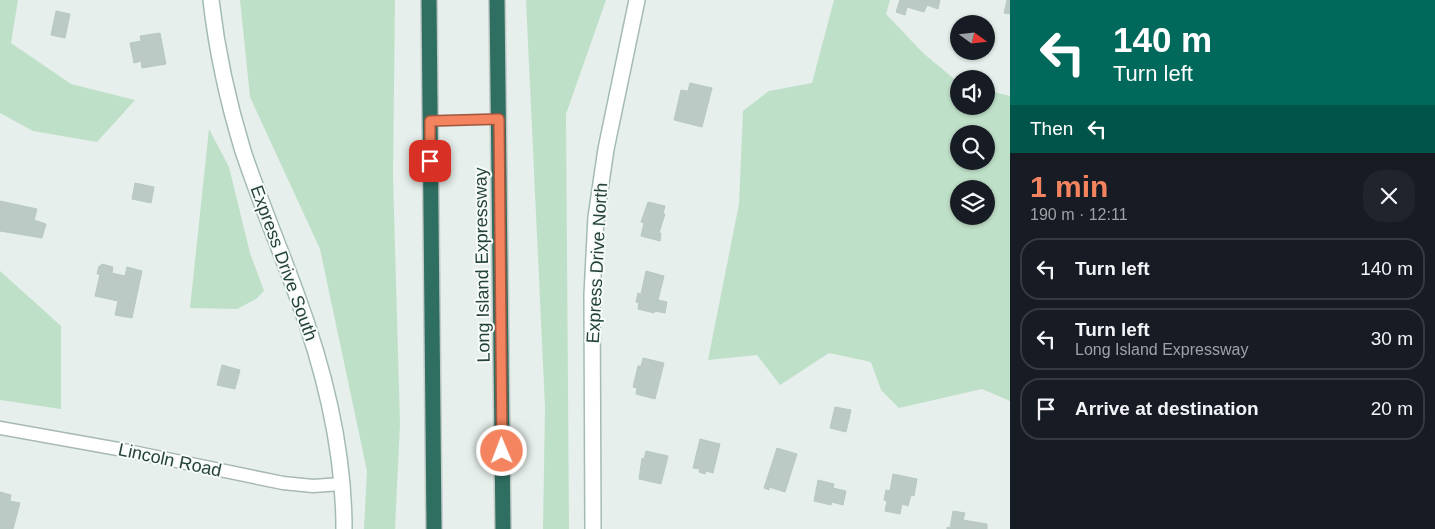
<!DOCTYPE html>
<meta charset="utf-8">
<style>
body{margin:0;font-family:Arial,sans-serif;background:#20242c;color:#f1f3f6;height:100vh;display:flex;flex-direction:column;font-size:19px;white-space:nowrap}
*{box-sizing:border-box;margin:0}
p{font-size:16px;color:#9ea1a6}
.icon{flex:none;width:28px;height:28px;fill:none;stroke:currentColor;stroke-width:2;stroke-linecap:round;stroke-linejoin:round}
.map{position:relative;flex:1;overflow:hidden}
.details{display:flex;flex-direction:column;background:#171b24;width:425px}
.details>*{flex:none}
.banner{background:#00695c;color:#fff;overflow:hidden}
.needle{width:32px;rotate:105deg}
.fabs{position:absolute;left:950px;top:15px;display:grid;gap:10px}
.fabs a{display:grid;place-items:center;width:45px;height:45px;border-radius:50%;background:#171b24;box-shadow:0 1px 4px #0004;font-size:25px}
.pin{position:absolute;display:grid;place-items:center;width:42px;height:42px;color:#fff;margin:-21px;border-radius:10px;box-shadow:0 2px 8px #0006}
.me{position:absolute;width:55px;margin:-28px;rotate:359deg;stroke-linejoin:round;filter:drop-shadow(0 0 4px #0008)}
.turn{display:flex;align-items:center;gap:18px;height:105px;padding:0 20px;font-size:22px}
.turn .icon{width:65px;height:65px;stroke-width:2.5}
.turn b{display:block;font-size:35px;line-height:42px}
.then{display:flex;align-items:center;height:48px;padding:0 20px;background:#0003;gap:10px;font-size:19px}
.round{display:grid;place-items:center;flex:none;width:52px;height:52px;border-radius:20px;background:#20242c}
.summary{display:flex;align-items:center;justify-content:space-between;height:85px;padding:0 20px}
h1{font-size:30px;font-weight:800;line-height:38px;color:#f4845f}
ul{padding:0;list-style:none}
li{display:flex;align-items:center;gap:15px;height:62px;margin:0 10px 8px;padding:0 10px;border:2px solid #363941;border-radius:20px}
li div{flex:1}
li b{display:block;font-size:19px}
li em{font-style:normal}
main{display:flex;flex:1;min-height:0}
.map>svg:first-child{display:block}
.green{fill:#bfe0c8;fill-rule:evenodd}
.building{fill:#bbcac4;stroke:#b8c9c2}
.lines{fill:none;stroke-linecap:round;stroke-linejoin:round}
.service-casing{stroke:#a8b8b2;stroke-width:9}
.minor-casing{stroke:#a8b8b2;stroke-width:15}
.secondary-casing{stroke:#a4bbb3;stroke-width:18}
.motorway-casing{stroke:#c2cac8;stroke-width:18}
.service{stroke:#fff;stroke-width:6}
.minor{stroke:#fff;stroke-width:12}
.secondary{stroke:#fff;stroke-width:15}
.motorway{stroke:#2f6f62;stroke-width:15}
.route-casing{stroke:#9f563e;stroke-width:12}
.route{stroke:#f4845f;stroke-width:9}
.labels{text-anchor:middle;stroke-width:4;stroke-linejoin:round;paint-order:stroke}
.street-label{font-size:18px;fill:#24423a;stroke:#f7fbf9}
</style>
<main>
<div class="map">
<svg width="1010" height="529" viewBox="0 0 1010 529">
<rect width="100%" height="100%" fill="#e6efeb"/>
<g class="green">
<polygon points="0,0 18,0 11,43 71,84 135,100 97,142 33,131 0,113"/>
<polygon points="240,0 395,0 393,175 400,424 395,529 364,529 367,471 320,249 250,97"/>
<polygon points="526,0 606,0 566,114 569,529 543,529 545,407"/>
<path d="M834,0H890L886,14L923,53L959,83V106H986V90L1010,96V401L982,389L899,408L881,390L871,362L829,353L780,385L757,355L708,360L739,204L743,111L769,91L812,83ZM959,134H986V161H959ZM959,189H986V216H959Z"/>
<polygon points="209,129 229,167 250,253 264,291 256,299 237,309 190,308"/>
<polygon points="0,271 61,326 61,409 0,400"/>
</g>
<g class="building">
<polygon points="900,0 940,0 938,9 927,5 924,12 907,7 905,15 896,12"/>
<polygon points="1007,0 1010,0 1010,14 1004,13"/>
<polygon points="56,11 70,14 65,38 51,35"/>
<polygon points="160,33 166,64 142,68 141,61 134,63 130,43 141,41 140,36"/>
<polygon points="690,83 712,88 702,127 674,120 681,90 688,91"/>
<polygon points="135,183 154,187 151,203 132,199"/>
<polygon points="0,201 37,209 34,220 46,224 42,238 0,231"/>
<polygon points="648,202 665,206 663,214 665,214 659,233 661,233 660,241 641,236 644,223 641,222"/>
<polygon points="102,264 113,267 112,273 125,276 127,267 142,271 132,318 115,315 118,301 95,296 100,274 97,274 99,266 101,266"/>
<polygon points="646,271 664,276 658,300 667,302 665,313 655,311 654,313 638,309 639,303 636,302 638,293 641,294"/>
<polygon points="643,358 664,363 655,399 636,394 637,388 633,387 638,366 641,366"/>
<polygon points="222,365 240,370 235,389 217,385"/>
<polygon points="835,407 851,410 846,432 830,428"/>
<polygon points="700,439 720,444 713,473 706,471 705,474 699,472 700,469 693,468"/>
<polygon points="777,448 797,454 785,492 769,487 769,490 764,488"/>
<polygon points="646,451 668,456 661,484 639,479 642,458 644,459"/>
<polygon points="893,474 917,479 914,496 911,495 908,506 902,504 900,514 885,511 887,501 884,500 886,490 890,491"/>
<polygon points="818,480 834,484 833,488 846,491 843,505 832,502 831,505 814,501"/>
<polygon points="0,492 11,495 10,501 20,503 13,529 0,529"/>
<polygon points="953,511 965,513 963,520 987,524 987,529 947,529 947,527 950,528"/>
</g>
<g class="lines">
<g class="service-casing">
<polyline id="service" points="430,121 497,119"/>
</g>
<g class="minor-casing">
<polyline id="minor" points="0,428 118,449 283,483 313,486 341,484"/>
</g>
<g class="secondary-casing">
<g id="secondary">
<path d="M211,0C217,52 228,102 243,151C259,199 279,246 296,293C324,368 344,449 344,529"/>
<polyline points="593,529 592,295 596,217 606,149 637,0"/>
</g>
</g>
<g class="motorway-casing">
<g id="motorway">
<polyline points="429,0 434,529"/>
<polyline points="497,0 503,529"/>
</g>
</g>
<use href="#service" class="service"/>
<use href="#minor" class="minor"/>
<use href="#secondary" class="secondary"/>
<use href="#motorway" class="motorway"/>
</g>
<g class="lines">
<g class="route-casing">
<polyline id="route" points="430,161 430,121 499,119 502,451"/>
</g>
<use href="#route" class="route"/>
</g>
<g class="labels">
<g class="street-label">
<text transform="translate(284 263) rotate(70)" y="6">Express Drive South</text>
<text transform="translate(597 263) rotate(-87)" y="6">Express Drive North</text>
<text transform="translate(482 265) rotate(-91)" y="6">Long Island Expressway</text>
<text transform="translate(170 460) rotate(12)" y="6">Lincoln Road</text>
</g>
</g>
</svg>
<div class="fabs">
<a><svg class="needle" viewBox="-14 -14 28 28"><path d="M0-13l5 13h-10z" fill="#e53935"/><path d="M0 13l5-13h-10z" fill="#9ea1a6"/></svg></a>
<a><svg class="icon" aria-label="sound" viewBox="0 0 24 24"><path d="M4 9h4l5-4v14l-5-4H4zM17 9q2 3 0 6"/></svg></a>
<a><svg class="icon" aria-label="search" viewBox="0 0 24 24"><circle cx="10" cy="10" r="6"/><path d="M15 15l6 6"/></svg></a>
<a><svg class="icon" aria-label="layers" viewBox="0 0 24 24"><path d="M12 4l9 5-9 5-9-5zM3 14l9 5 9-5"/></svg></a>
</div>
<div class="pin" style="left:430px;top:161px;background:#d93025"><svg class="icon" aria-label="arrive" viewBox="0 0 24 24"><path d="M6 21V4h12l-3 4 3 4H6"/></svg></div>
<svg class="me" style="left:502px;top:451px" viewBox="-20 -20 40 40"><circle r="17" fill="#f4845f" stroke="#fff" stroke-width="3"/><path d="M0-11L8 9 0 5-8 9z" fill="#fff"/></svg>
</div>
<section class="details">
<div class="banner">
<div class="turn"><svg class="icon" aria-label="left" viewBox="0 0 24 24"><path d="M17 20v-9H6M10 6l-5 5 5 5"/></svg><div><b>140 m</b>Turn left</div></div>
<div class="then">Then<svg class="icon" aria-label="left" viewBox="0 0 24 24"><path d="M17 20v-9H6M10 6l-5 5 5 5"/></svg></div>
</div>
<div class="summary"><div><h1>1 min</h1><p>190 m · 12:11</p></div><a class="round"><svg class="icon" aria-label="close" viewBox="0 0 24 24"><path d="M6 6l12 12M18 6L6 18"/></svg></a></div>
<ul>
<li><svg class="icon" aria-label="left" viewBox="0 0 24 24"><path d="M17 20v-9H6M10 6l-5 5 5 5"/></svg><div><b>Turn left</b></div><em>140 m</em></li>
<li><svg class="icon" aria-label="left" viewBox="0 0 24 24"><path d="M17 20v-9H6M10 6l-5 5 5 5"/></svg><div><b>Turn left</b><p>Long Island Expressway</p></div><em>30 m</em></li>
<li><svg class="icon" aria-label="arrive" viewBox="0 0 24 24"><path d="M6 21V4h12l-3 4 3 4H6"/></svg><div><b>Arrive at destination</b></div><em>20 m</em></li>
</ul>
</section>
</main>
